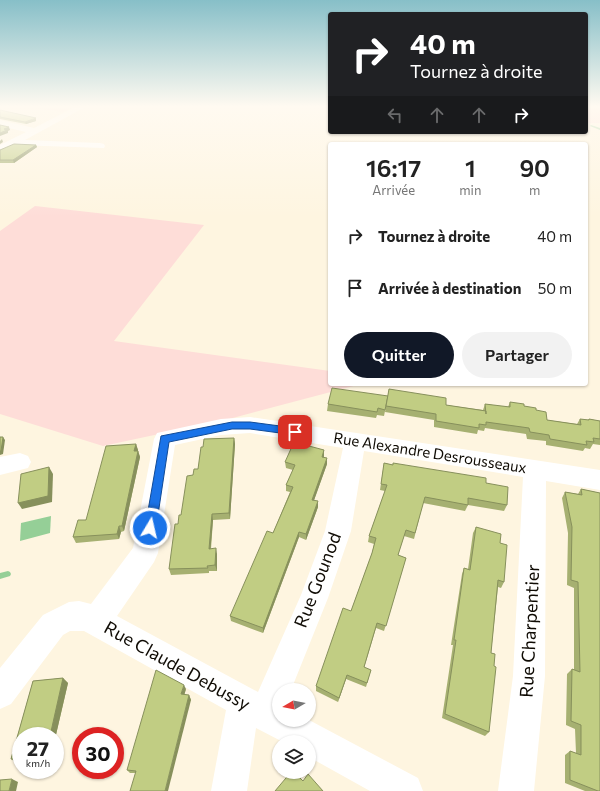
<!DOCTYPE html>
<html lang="fr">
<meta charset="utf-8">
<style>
body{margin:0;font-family:Commissioner,sans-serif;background:#f2f2f2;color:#222;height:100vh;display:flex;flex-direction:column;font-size:15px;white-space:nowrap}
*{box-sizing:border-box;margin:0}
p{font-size:13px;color:#767676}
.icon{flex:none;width:22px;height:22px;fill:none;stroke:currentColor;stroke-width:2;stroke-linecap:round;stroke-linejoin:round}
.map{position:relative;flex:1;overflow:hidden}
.side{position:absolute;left:328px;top:142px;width:260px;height:244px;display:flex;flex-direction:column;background:#fff;border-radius:4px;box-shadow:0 1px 3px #0004}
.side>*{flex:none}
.banner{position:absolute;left:328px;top:12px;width:260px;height:122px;border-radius:4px;box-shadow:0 1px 3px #0004;background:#202124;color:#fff;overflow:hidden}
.needle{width:26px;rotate:260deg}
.tools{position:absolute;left:272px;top:683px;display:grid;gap:8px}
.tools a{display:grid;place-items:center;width:44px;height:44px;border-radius:50%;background:#fff;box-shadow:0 1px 3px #0004;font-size:20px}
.speed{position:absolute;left:12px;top:727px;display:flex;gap:8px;font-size:20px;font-weight:700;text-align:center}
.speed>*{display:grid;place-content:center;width:52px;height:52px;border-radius:50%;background:#fff;box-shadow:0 1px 3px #0004;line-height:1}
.speed small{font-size:10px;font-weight:400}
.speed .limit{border:6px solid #d22;background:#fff;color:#111}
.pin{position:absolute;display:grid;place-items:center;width:34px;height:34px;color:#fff;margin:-17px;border-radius:8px;box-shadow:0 2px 6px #0006}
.me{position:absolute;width:44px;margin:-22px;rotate:9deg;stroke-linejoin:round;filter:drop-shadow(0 0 3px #0008)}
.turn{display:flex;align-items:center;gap:14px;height:84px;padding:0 16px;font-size:18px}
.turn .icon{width:52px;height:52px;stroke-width:2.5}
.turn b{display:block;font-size:28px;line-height:34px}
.lanes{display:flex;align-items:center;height:38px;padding:0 16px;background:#0003;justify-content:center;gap:20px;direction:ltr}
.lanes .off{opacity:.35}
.eta{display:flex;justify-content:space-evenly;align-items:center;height:68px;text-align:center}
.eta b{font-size:24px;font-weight:600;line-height:28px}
.cta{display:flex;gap:8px;margin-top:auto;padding:8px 16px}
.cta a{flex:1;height:46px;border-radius:24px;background:#111827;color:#fff;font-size:16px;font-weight:600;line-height:46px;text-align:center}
.cta a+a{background:#f2f2f2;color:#222}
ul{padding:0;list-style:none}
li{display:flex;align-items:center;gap:12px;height:52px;padding:0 16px}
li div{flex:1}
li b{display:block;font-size:15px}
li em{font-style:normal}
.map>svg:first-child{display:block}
.green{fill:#feddd8}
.water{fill:#95cf97}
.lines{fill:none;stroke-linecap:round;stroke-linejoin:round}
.stream{fill:#95cf97;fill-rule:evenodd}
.street{fill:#fff;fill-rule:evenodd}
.wall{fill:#a6b071}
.shaded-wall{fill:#87905c}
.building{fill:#c1cd83;stroke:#87905c}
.route{fill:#1a73e8;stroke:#114b97}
.labels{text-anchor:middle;stroke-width:3.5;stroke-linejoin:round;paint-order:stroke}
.street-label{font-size:15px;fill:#0f0b04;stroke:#fff}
.near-street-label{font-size:18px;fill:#0f0b04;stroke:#fff}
</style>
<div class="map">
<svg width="600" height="791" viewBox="0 0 600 791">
<rect width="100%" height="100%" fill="#fef5e0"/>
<g class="green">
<polygon points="22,106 76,106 63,112"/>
<rect x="586" y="106" width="14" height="17"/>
<polygon points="35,206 204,225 114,341 330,371 330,384 361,384 229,419 103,446 0,414 0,231"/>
</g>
<polygon class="water" points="51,516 50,533 20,541 21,523"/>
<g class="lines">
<g class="stream">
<polygon points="591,125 600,128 600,130 590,126"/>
<polygon points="8,571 10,572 11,574 10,576 0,579 0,573"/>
</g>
<g class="street">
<polygon points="77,106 87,106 25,140 100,143 104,144 105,146 104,148 15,145 0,152 0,145 26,132 0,126 0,120 34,128"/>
<path d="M250,417L600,470V490L546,481L545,676L534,791H498L513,676L523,477L364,451L351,531L328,598L291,690H279V720H309L418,778L423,791H370L309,757V742H283L256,728L247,791H211L226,710L84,631H70L63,635L11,704L0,709V668L43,615L69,602L79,601L91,604L133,548L154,439L157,433L221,419ZM250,433L343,448L325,531L301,595L258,692L117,616L154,562L158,553L175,445L221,435Z"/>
<polygon points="20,453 28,456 31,462 28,468 0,475 0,457"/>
</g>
</g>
<g class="wall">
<polygon points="0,110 36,121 26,124 0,119"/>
<polygon points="36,145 37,147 14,163 0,163 0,150"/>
<polygon points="389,389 446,405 483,410 485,404 508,407 510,402 524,406 536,410 547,420 577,424 580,419 588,420 589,419 600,421 600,445 593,444 590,449 585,448 583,451 546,445 546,441 527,439 526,434 485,428 484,431 478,430 477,434 434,427 434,420 385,412"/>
<polygon points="388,396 384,416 377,415 376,418 327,411 328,404"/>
<polygon points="234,438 235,444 230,519 213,520 211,549 217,554 217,571 209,571 209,573 171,575 169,569 178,524 181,515 193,475 198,469 203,447"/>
<polygon points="136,444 140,457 124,531 121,532 119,539 76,543 73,537 86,520"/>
<polygon points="324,450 324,457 327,464 314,500 318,507 306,540 299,537 263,633 231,621 230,616 273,533 290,492 286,491 286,485 293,470 286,468 285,462"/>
<polygon points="384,463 486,483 507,505 504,511 468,505 465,511 423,503 414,539 404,536 398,555 406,558 384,631 376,628 364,668 371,670 366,687 346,679 338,702 316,691 316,686 351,611 372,553 374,544 368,542 369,536 385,491 380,490"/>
<polygon points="581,489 600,493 600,791 585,791 565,783 565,755 570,751 576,753 575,729 566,725 567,674 572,669 574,670 574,588 567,585 568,533 562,498 565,492 578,494"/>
<polygon points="476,527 500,543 504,582 501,588 498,587 491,653 489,732 485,736 442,718 453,645 451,645 462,574 464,568 468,569 473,533"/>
<polygon points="63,678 68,683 55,739 55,736 21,736 21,762 17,763 11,759 33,681"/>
<polygon points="186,689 184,695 189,695 191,700 136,773 130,773 127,770"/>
</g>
<g class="shaded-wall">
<polygon points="36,118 36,121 26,124 25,122"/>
<polygon points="9,127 10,130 8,131 8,133 0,136 0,133 4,129"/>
<polygon points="2,139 3,142 0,144 0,141"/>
<polygon points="36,145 37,147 14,163 13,160"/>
<polygon points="3,437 5,440 3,454 0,455 0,451"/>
<polygon points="234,438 235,444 230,519 229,513"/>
<polygon points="136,444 138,450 136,457 134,451"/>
<polygon points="324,450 324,456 322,463 322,457"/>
<polygon points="138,451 140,457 124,531 122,526"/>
<polygon points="327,458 327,464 312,506 312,500"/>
<polygon points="49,467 53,474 52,502 22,509 18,503"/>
<polygon points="318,501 318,507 306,540 306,534"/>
<polygon points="212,514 213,520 210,554 209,549"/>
<polygon points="119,526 121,532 119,539 117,534"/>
<polygon points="299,532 299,537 263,633 263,628"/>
<polygon points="216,548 217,554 217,571 215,565"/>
<polygon points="347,675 346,679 338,702 339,698"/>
<polygon points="63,678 68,683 55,739 55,736 50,736"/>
<polygon points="184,685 186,689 183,699 181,694"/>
<polygon points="189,695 191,700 168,791 165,791"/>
<polygon points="12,779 18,782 16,791 9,791"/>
</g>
<g class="building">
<polygon points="0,110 36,118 25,122 0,117"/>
<polygon points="0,125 9,127 4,129 7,130 0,133"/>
<polygon points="14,144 36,145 13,160 0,160 0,150"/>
<polygon points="332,388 388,396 385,410 378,408 377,412 328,404"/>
<polygon points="389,389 446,398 446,405 486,411 486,414 485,404 510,407 510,402 524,404 524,406 536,408 536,410 546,412 547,420 581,425 580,419 589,420 589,419 600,421 600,439 593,438 594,442 586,441 587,445 550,439 549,435 530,432 529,428 486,422 486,425 479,424 479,428 436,421 436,414 386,406"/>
<polygon points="0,437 3,437 1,451 0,451"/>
<polygon points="234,438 229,513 212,514 209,549 216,548 215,565 207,566 208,568 169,569 175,524 178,524 179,515 181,515 187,476 193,475 194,469 198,469 201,447 203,447 204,439"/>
<polygon points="294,442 324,450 322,457 327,458 312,500 318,501 306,534 299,532 263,628 230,616 267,531 273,533 293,487 286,485 295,465 285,462"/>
<polygon points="136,444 134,451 138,451 122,526 119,526 117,534 73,537 78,520 86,520 106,446"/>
<polygon points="384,463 393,465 393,463 486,478 486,483 508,487 507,505 468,498 468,505 425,497 415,533 406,530 398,555 406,558 386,626 377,623 364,667 371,670 367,683 347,675 339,698 316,686 343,608 351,611 372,553 376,538 369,536 387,485 381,484"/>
<polygon points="49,467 48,496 18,503 21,474"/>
<polygon points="581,489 600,493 600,791 598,791 570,780 570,751 581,755 581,725 571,721 572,669 580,672 578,582 571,580 572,527 565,492 582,495"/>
<polygon points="476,527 501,534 500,543 507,545 504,582 498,580 491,653 495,654 494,666 496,667 489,732 445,714 456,640 454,640 464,568 470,570"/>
<polygon points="156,670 184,685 181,694 189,695 165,791 130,791 136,771 127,770"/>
<polygon points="63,678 50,736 21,736 21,758 11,759 33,681"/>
<polygon points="291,772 294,772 303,781 308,774 323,791 275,791"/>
<polygon points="12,779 9,791 0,791 0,780"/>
</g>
<linearGradient id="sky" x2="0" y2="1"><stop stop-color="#87bfc8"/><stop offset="0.49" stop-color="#fffaf1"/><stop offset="1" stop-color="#fffaf1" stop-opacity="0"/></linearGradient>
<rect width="600" height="217" fill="url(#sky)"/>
<polygon class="route" points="232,422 250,422 295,428 299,432 295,435 250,429 232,429 169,442 156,528 154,532 150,533 146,532 145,528 161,436"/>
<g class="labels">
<g class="street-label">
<text transform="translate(430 453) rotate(9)" y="5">Rue Alexandre Desrousseaux</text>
</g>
<g class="near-street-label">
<text transform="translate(318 580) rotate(-69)" y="6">Rue Gounod</text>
<text transform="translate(530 631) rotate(-87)" y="6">Rue Charpentier</text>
<text transform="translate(177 666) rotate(29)" y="6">Rue Claude Debussy</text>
</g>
</g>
</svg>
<div class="tools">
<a><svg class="needle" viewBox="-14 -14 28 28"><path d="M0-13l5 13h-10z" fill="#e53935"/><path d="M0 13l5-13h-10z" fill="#767676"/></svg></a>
<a><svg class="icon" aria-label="layers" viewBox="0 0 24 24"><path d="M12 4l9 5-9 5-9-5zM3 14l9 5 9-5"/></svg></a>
</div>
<div class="speed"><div>27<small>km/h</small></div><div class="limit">30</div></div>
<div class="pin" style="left:295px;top:432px;background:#d93025"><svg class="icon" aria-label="arrive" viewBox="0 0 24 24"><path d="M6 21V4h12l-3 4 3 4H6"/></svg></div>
<svg class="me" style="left:150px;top:528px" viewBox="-20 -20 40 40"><circle r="17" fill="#1a73e8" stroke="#fff" stroke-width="3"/><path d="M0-11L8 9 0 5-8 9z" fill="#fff"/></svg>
<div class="banner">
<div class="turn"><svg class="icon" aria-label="right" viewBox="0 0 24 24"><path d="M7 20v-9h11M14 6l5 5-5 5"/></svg><div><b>40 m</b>Tournez à droite</div></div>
<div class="lanes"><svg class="icon off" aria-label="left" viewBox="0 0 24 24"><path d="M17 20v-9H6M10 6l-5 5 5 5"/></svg><svg class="icon off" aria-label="ahead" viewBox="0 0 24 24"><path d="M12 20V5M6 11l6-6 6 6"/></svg><svg class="icon off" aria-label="ahead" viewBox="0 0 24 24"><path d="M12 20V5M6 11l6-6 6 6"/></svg><svg class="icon" aria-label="right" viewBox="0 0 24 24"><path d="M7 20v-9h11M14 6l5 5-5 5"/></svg></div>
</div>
<section class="side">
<div class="eta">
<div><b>16:17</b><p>Arrivée</p></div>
<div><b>1</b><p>min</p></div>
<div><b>90</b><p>m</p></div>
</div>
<ul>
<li><svg class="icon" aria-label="right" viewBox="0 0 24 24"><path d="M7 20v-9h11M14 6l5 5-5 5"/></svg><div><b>Tournez à droite</b></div><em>40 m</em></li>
<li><svg class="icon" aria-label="arrive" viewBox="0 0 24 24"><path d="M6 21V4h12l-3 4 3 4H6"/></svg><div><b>Arrivée à destination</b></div><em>50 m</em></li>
</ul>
<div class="cta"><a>Quitter</a><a>Partager</a></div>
</section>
</div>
